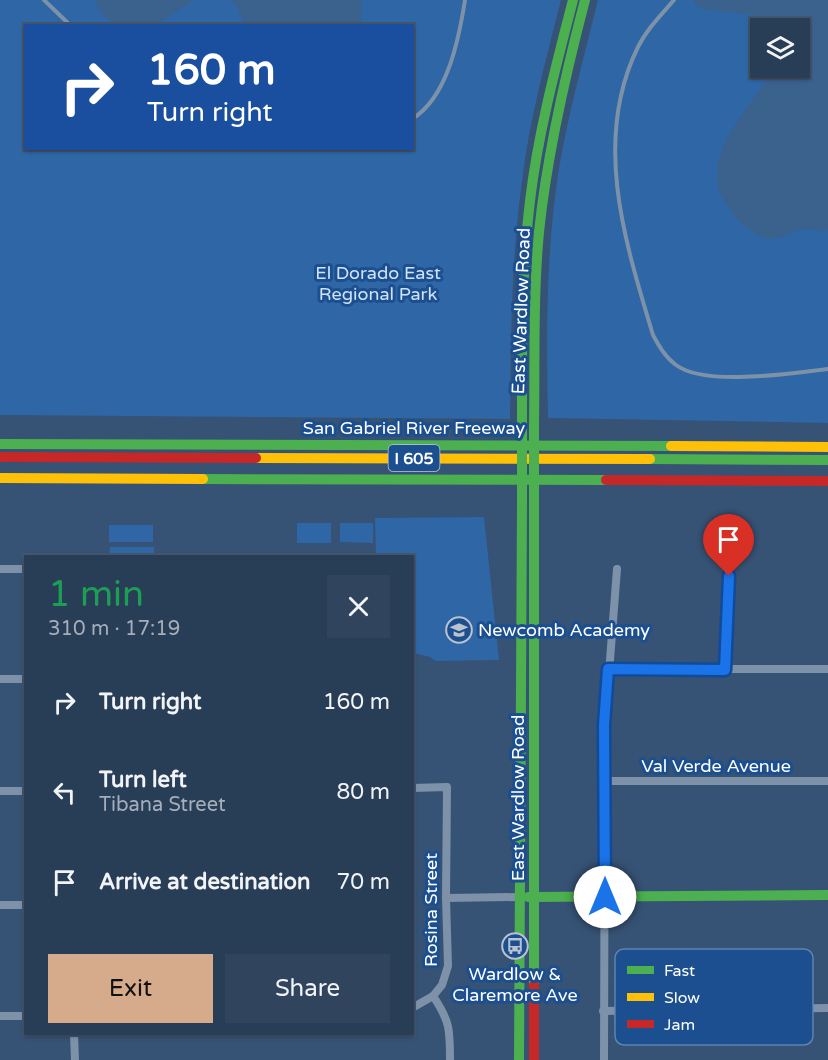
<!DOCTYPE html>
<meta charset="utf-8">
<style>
body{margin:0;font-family:"Varela Round",sans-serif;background:#30455d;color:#f1f3f6;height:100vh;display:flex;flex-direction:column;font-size:22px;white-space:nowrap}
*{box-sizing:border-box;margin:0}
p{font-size:20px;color:#a5aeba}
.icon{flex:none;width:33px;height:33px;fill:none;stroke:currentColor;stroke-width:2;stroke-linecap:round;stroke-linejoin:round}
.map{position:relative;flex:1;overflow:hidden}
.side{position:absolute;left:24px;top:555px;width:390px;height:480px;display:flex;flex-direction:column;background:#283e57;border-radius:0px;box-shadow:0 2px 4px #0004,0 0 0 2px #44576d}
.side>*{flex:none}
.guide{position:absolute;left:24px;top:24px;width:390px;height:126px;border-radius:0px;box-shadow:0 2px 4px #0004,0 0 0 2px #44576d;background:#1a4fa0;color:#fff;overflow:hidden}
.tools{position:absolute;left:750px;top:18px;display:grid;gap:12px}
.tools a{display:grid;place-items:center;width:60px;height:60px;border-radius:0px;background:#283e57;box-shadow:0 2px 4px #0004,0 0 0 2px #44576d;font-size:30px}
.pin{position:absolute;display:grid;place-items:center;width:51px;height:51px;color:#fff;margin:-62px -26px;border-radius:50% 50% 50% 0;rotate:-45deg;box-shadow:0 0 6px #0007}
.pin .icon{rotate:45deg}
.me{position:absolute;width:66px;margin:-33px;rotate:0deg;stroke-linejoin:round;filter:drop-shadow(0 0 4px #0008)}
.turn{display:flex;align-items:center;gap:21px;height:126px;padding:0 24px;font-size:27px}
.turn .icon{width:78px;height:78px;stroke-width:2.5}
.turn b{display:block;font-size:42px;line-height:51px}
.round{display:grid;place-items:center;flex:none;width:63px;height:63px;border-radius:0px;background:#30455d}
.headline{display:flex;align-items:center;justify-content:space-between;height:102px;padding:0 24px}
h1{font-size:36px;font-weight:600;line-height:45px;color:#1e9e55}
.cta{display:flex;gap:12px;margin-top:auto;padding:12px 24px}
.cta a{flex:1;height:69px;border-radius:0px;background:#d6ab8b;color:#111;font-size:24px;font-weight:600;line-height:69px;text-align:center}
.cta a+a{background:#30455d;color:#f1f3f6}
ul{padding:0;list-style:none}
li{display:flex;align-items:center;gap:18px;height:90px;padding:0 24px}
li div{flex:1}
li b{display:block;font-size:22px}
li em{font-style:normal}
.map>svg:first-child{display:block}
.green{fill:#2f66a5;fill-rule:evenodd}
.water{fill:#3b618d}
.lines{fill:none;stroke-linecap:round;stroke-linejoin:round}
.lane{stroke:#7d92a8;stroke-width:4}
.street{stroke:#7d92a8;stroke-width:8}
.fast{stroke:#4caf50;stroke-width:10}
.slow{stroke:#ffc107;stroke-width:10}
.jam{stroke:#c62828;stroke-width:10}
.fast-bridge{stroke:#4caf50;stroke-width:10}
.route-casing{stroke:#114b97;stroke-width:15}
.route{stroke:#1a73e8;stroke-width:10}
.labels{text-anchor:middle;stroke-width:6;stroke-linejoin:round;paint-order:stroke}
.shield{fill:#1b4f8f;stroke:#bbcadd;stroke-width:1.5}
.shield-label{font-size:16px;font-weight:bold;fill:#fff}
.park-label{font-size:18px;fill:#cfe3fa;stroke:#1b4f8f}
.street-label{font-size:18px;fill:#fff;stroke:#1b4f8f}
.poi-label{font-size:18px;fill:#fff;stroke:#1b4f8f;text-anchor:start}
.key{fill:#1b4f8f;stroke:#5f84b1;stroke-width:1.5}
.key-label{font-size:16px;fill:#fff}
</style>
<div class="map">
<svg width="828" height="1060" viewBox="0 0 828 1060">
<rect width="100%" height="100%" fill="#365274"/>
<g class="green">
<path d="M0,0H561C546,60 529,121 522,182C511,261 511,340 510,419L0,415ZM26,26H412V148H26Z"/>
<path d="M598,0H828V423L548,418C546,335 546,250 559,168C569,111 584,56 598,0ZM760,28H800V68H760Z"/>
<polygon points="484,517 499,660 436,661 430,657 413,653 412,556 376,556 375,518"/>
<rect x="297" y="523" width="34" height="20"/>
<polygon points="340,523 373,523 373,543 340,542"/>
<rect x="109" y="525" width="44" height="17"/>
<polygon points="110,547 154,547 154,556 109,556"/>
</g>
<g class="water">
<polygon points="95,0 194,0 156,25 115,25 101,13"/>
<polygon points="228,0 362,0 361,26 244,25 236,4"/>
<path d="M693,0H828V229L823,232C797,220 786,243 766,238C752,234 735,219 728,206C724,200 719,193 718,186C710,142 756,103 773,68H800V28H774L769,20L759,16L704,9L696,5Z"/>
</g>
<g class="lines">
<g class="lane">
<polyline points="44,0 71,26"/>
<path d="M674,0C661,15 647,29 638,47C592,140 625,242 653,335C659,346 665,357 676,365C705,387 792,373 828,369"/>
<path d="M412,119C448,97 459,38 465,0"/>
</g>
<g class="street">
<polyline points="0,569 26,569"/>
<polyline points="608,669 828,669"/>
<polyline points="725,670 729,576"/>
<polyline points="0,679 26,679"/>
<polyline points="605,781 828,781"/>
<path d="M412,788L447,787L446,898L448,966L442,985L433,996C450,1021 450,1030 450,1060"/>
<polyline points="0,791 26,791"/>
<polyline points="446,898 519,897"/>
<polyline points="0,905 26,905"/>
<polyline points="412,1008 433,996"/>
<polyline points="603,1011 828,1008"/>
<polyline points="0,1016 26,1016"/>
<polyline points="74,1034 75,1060"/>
<polyline points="604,1060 605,725 617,569"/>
</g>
<g class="fast">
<path d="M522,424C522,349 521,275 530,201C538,133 556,66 573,0"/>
<path d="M534,424C535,360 533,296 539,232C547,154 565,76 585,0"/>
<polyline points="0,444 671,446"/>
<polyline points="650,459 828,460"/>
<polyline points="203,479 606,480"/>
<polyline points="534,505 534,985"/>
<polyline points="528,897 828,895"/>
<polyline points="519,1060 522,503"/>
</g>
<g class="slow">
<polyline points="671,446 828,447"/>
<polyline points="256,458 650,459"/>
<polyline points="0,478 203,479"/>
</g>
<g class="jam">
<polyline points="0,457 256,458"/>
<polyline points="606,480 828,481"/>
<polyline points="534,985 534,1060"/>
</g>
<g class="fast-bridge">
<polyline points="522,424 522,503"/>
<polyline points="534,424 534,505"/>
</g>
</g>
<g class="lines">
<g class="route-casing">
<polyline id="route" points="605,897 604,725 608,669 725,670 729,576"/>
</g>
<use href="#route" class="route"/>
</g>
<defs>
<g id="school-ring" transform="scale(1.35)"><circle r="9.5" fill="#1b4f8f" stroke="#b9c2ce" stroke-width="1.5"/><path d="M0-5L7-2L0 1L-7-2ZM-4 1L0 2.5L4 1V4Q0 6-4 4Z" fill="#b9c2ce"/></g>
<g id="bus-ring" transform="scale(1.35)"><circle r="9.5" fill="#1b4f8f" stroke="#b9c2ce" stroke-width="1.5"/><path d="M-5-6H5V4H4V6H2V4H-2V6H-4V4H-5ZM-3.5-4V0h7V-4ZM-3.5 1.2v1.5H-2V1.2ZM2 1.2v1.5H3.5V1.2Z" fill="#b9c2ce"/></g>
</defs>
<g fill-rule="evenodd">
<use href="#school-ring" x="459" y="630"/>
<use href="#bus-ring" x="515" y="946"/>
</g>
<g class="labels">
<rect class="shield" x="388.5" y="445" width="51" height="26" rx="4.5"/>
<g class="shield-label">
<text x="414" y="464">I 605</text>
</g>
<g class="park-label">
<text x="378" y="279">El Dorado East<tspan x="378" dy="21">Regional Park</tspan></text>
</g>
<g class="street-label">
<text transform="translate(521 311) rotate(-88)" y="6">East Wardlow Road</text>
<text x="414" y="434">San Gabriel River Freeway</text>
<text x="716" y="772">Val Verde Avenue</text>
<text transform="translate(518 798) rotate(-90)" y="6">East Wardlow Road</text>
<text transform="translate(431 910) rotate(-90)" y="6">Rosina Street</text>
</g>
<g class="poi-label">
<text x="478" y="636">Newcomb Academy</text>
<text x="515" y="980" text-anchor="middle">Wardlow &amp;<tspan x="515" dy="21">Claremore Ave</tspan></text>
</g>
</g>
<rect x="615" y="949" width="198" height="96" rx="9" class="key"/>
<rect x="627" y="966" width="27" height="8" fill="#4caf50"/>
<rect x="627" y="993" width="27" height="8" fill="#ffc107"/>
<rect x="627" y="1020" width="27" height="8" fill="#c62828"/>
<g class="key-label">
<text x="664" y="976">Fast</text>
<text x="664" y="1003">Slow</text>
<text x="664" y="1030">Jam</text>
</g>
</svg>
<div class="tools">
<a><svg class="icon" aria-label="layers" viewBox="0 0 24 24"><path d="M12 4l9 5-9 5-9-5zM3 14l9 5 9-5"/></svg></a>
</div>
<div class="pin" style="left:729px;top:576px;background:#d93025"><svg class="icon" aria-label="arrive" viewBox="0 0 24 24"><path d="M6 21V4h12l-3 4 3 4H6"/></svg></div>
<svg class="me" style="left:605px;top:897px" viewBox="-20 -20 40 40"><circle r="19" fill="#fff"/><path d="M0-13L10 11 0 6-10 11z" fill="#1a73e8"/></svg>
<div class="guide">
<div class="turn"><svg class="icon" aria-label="right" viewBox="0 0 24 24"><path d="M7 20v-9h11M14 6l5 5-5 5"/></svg><div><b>160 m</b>Turn right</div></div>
</div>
<section class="side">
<div class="headline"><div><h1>1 min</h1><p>310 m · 17:19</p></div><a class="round"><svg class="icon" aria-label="close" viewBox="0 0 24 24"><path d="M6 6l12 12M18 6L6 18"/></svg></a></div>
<ul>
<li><svg class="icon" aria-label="right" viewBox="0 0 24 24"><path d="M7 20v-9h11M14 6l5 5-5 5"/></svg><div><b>Turn right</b></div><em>160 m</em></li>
<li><svg class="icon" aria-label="left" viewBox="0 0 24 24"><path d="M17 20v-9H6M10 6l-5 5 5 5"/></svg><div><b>Turn left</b><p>Tibana Street</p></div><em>80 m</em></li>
<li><svg class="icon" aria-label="arrive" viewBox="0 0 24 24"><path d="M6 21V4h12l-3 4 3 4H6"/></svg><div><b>Arrive at destination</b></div><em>70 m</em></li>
</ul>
<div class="cta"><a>Exit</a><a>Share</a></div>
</section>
</div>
